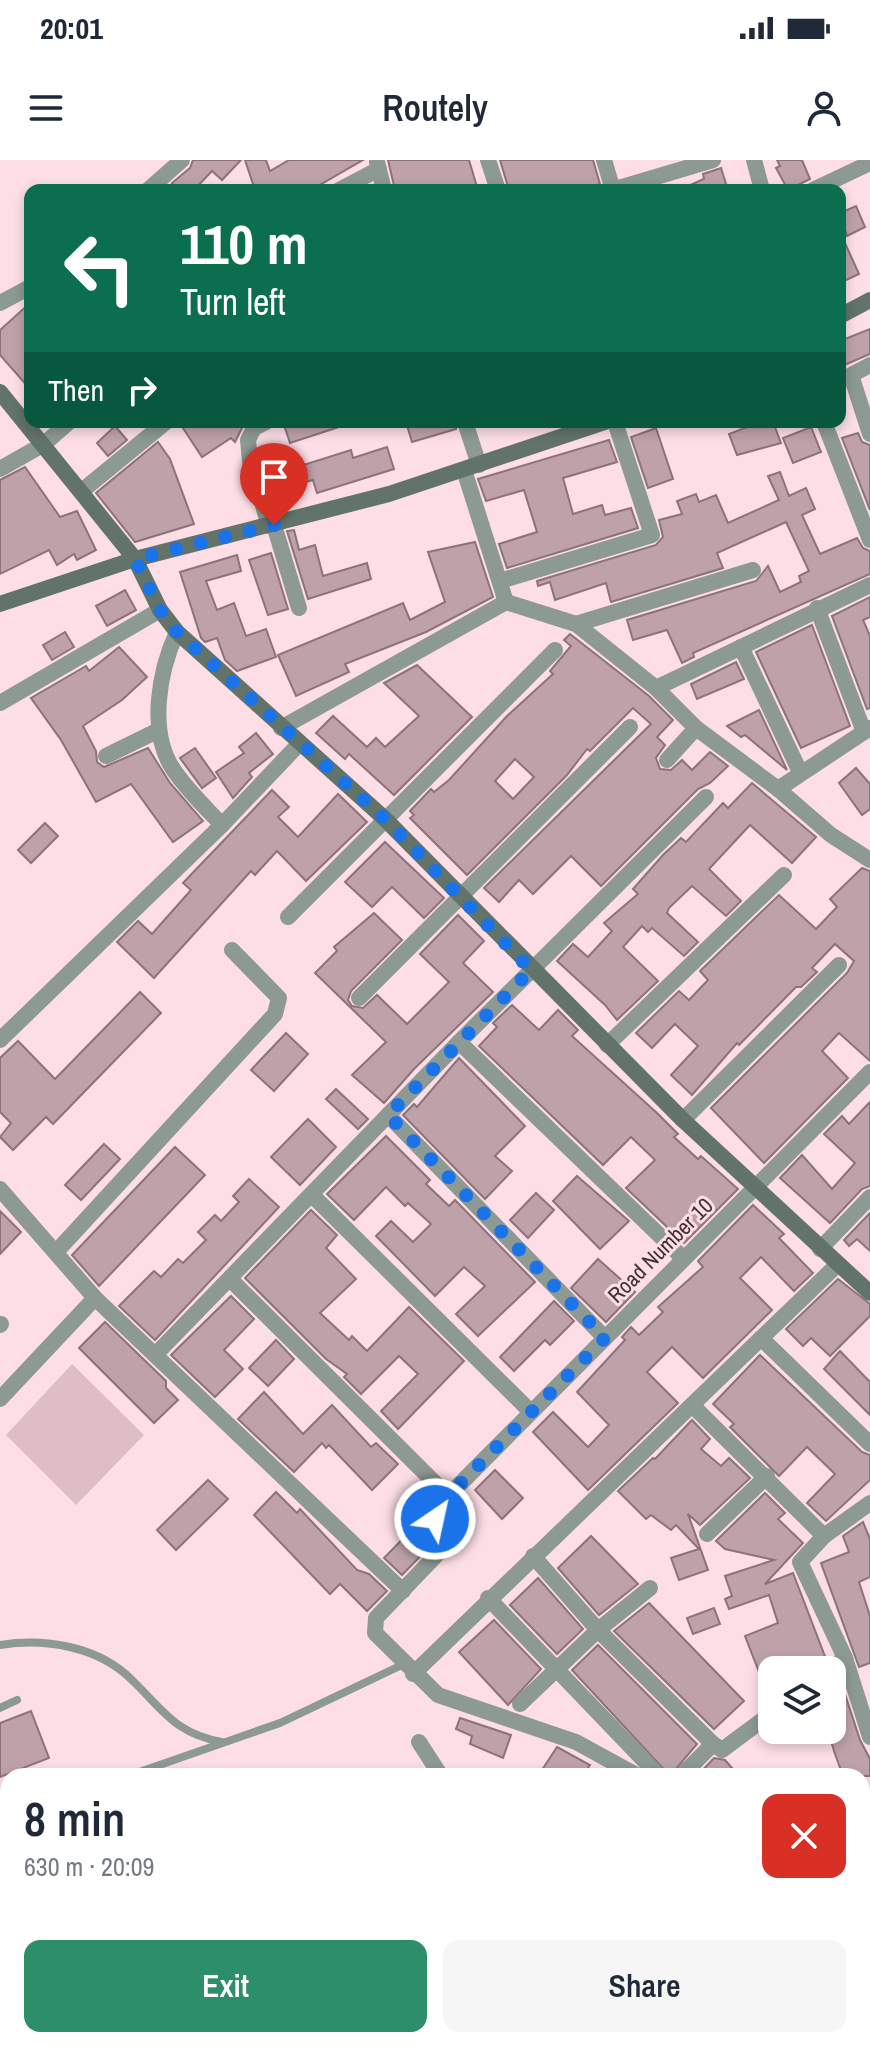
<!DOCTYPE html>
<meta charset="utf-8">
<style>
body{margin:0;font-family:"Archivo Narrow",sans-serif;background:#f6f6f7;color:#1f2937;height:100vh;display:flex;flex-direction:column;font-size:30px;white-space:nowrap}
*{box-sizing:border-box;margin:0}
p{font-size:26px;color:#747a83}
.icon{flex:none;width:44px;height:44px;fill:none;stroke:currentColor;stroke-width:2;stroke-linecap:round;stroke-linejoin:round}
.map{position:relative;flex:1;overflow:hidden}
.details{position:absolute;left:0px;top:1608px;width:870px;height:280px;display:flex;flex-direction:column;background:#fff;border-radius:24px 24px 0 0;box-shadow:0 4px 12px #0003}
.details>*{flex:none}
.top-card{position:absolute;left:24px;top:24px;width:822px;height:244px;border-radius:16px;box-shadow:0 4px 12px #0003;background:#0b6e4f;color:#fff;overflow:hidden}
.controls{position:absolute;left:758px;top:1496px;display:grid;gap:16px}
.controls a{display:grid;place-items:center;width:88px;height:88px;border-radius:16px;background:#fff;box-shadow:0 4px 12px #0003;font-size:40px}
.pin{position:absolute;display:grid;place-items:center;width:68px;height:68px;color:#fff;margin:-82px -34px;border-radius:50% 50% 50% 0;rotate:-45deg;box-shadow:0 0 8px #0007}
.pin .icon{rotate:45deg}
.me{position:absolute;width:88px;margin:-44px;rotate:34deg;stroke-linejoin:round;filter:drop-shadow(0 0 6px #0008)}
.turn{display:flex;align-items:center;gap:28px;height:168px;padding:0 24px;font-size:36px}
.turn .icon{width:104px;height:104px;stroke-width:2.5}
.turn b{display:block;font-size:56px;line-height:68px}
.then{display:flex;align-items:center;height:76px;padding:0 24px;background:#0003;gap:16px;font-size:30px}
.round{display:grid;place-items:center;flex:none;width:84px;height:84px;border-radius:16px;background:#f6f6f7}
.headline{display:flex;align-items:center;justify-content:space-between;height:136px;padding:0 24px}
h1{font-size:48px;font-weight:600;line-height:60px}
.button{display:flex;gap:16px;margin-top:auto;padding:16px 24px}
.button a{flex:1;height:92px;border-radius:16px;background:#2c8f6a;color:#fff;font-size:32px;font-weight:600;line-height:92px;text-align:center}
.button a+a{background:#f6f6f7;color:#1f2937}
.status{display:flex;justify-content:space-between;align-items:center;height:56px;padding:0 40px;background:#fff;direction:ltr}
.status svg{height:22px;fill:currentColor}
header{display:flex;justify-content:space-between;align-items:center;height:104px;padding:0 24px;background:#fff;font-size:36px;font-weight:600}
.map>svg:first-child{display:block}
.green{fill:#dfbdc5}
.building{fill:#bfa2a9;stroke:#8d7279;stroke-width:2;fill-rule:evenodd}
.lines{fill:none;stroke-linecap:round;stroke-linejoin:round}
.lane{stroke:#8d9993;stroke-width:8}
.street{stroke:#8d9993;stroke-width:16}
.secondary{stroke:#62736a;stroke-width:16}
.route{stroke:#1a73e8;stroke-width:14;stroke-dasharray:0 25.2}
.labels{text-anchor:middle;stroke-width:6;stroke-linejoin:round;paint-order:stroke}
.street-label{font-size:22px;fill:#3e3235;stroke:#fddee6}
</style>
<div class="status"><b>20:01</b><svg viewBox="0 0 49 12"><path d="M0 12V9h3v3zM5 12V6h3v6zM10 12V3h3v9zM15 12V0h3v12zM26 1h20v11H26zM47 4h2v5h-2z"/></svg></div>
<header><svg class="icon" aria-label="menu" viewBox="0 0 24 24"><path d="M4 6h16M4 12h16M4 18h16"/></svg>Routely<svg class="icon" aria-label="person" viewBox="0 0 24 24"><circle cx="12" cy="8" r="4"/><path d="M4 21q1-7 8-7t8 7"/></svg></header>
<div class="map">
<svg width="870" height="1888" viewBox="0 0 870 1888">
<rect width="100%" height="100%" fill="#fddee6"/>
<polygon class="green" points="72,1204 144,1275 76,1345 6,1275"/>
<g class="building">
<polygon points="193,0 241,0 222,20 212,11 194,30 179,30 172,23 190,8"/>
<polygon points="245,0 266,0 270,11 289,0 363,0 311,30 255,30"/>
<polygon points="388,0 469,0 477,27 395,30"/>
<polygon points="500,0 593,0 600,24 582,30 509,30"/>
<polygon points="777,0 802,0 810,19 788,30 776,8 780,6"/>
<polygon points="721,8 728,30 679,30 704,19 703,14"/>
<polygon points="856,46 865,67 847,76 840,53"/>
<polygon points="840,72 859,114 840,123"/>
<polygon points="30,143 30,229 0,195 0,170"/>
<polygon points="870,169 870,194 840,207 840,181"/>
<polygon points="179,262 245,262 235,282 231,278 202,297"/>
<polygon points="283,262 345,262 345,265 290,283"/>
<polygon points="406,262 454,262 456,269 412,282"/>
<polygon points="749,262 773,262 781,283 737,295 729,274 750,266"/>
<polygon points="115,266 127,280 108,296 97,283"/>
<polygon points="811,267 821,292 793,303 783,278"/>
<polygon points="656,268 673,319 648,328 631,277"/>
<polygon points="858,273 862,282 870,285 870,350 842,278"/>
<polygon points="609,280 617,302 563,318 573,354 602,345 605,355 631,348 638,368 507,408 499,384 537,372 524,330 486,341 478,319"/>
<polygon points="158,282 170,299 194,364 135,382 96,333"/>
<polygon points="387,287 394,309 317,333 313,320 283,328 281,318 268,323 262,302 284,293 298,309 297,307 351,290 353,298"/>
<polygon points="25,307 60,357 77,351 96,390 77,400 74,394 57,405 49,390 0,414 0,320"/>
<polygon points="780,312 789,336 806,328 815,349 802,355 820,394 857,378 863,388 870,391 870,414 693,493 694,497 682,503 667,470 633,480 627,460 756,421 768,406 780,432 801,422 799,416 809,411 786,362 717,393 723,408 611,442 606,423 555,440 550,422 538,426 537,421 656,385 663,377 659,360 682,354 677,341 696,334 699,342 716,335 728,363 779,340 768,316"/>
<polygon points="294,370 299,390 315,385 323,416 367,403 371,419 308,439 287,371"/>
<polygon points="475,382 493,437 426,472 345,504 349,512 296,536 278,495 403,443 410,460 445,442 428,392"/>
<polygon points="271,393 288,449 268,455 249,400"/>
<polygon points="237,395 241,411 206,421 217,450 234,443 246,476 266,469 276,497 237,511 225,500 217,478 205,482 201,478 180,412"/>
<polygon points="125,430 136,450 107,466 96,446"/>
<polygon points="870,437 870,457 863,460 870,476 870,548 867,549 832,456"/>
<polygon points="812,465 850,566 801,588 756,492"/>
<polygon points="65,472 74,487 52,500 43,485"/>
<path d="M570,474L649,536L673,560L657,577L665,585L656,598L660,609L671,610L682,600L692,610L710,592L728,606L710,623L698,629L601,726L571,696L533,734L519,720L499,742L484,728L651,564L633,548L590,591L587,589L567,615L467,715L410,658L414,655L410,651L431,629L434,632L449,620L507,556L553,514L550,511L571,486L564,480ZM515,599L534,617L513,639L495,621Z"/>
<polygon points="119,487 147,517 122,540 83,566 96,591 97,602 104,607 148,588 170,623 203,661 173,682 131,624 96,642 61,580 31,538 86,506 89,511"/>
<polygon points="736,502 744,519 697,539 691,524"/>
<polygon points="417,505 472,557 394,635 349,594 345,599 316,573 333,556 367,587 376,578 385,587 419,556 384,523"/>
<polygon points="759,550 787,610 745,575 741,577 727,566"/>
<polygon points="256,573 273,594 249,613 252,617 233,638 216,612 244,593 239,587"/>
<polygon points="195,588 216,618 202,628 180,598"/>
<polygon points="856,608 870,624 870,649 862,655 839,623"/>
<polygon points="752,623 816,677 792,703 750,665 709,709 741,741 726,756 692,726 669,748 667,753 698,782 684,796 652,768 648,772 642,766 623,787 658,821 617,860 605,845 557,801 573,784 588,797 612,771 604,763 638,734 633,729 663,695 681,678 686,682 723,643 728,648"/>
<polygon points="272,630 289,647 278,657 298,677 338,634 367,662 306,721 277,691 255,715 251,711 154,818 117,782 138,761 152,774 191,730 183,723"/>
<polygon points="45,663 58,676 31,703 18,690"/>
<polygon points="385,682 444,738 424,758 392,727 372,747 345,722"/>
<polygon points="862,708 870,711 870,901 839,873 822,891 848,918 764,1003 711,948 847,813 854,801 835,784 812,808 817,812 801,827 796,827 739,885 737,883 692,935 671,915 698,886 675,864 652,888 636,873 679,831 689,840 708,820 700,811 779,735 816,769 837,747 830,739"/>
<polygon points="374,753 402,780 351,831 348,840 352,846 363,848 377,835 407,864 449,822 420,794 458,755 484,781 463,803 493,832 414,909 384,943 352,915 386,882 315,813 337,791 334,787"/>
<polygon points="140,832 161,853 53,964 46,957 13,990 0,977 11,963 0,952 0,898 18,881 55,919"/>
<polygon points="512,845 539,870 558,850 578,870 572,876 657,953 678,974 674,977 698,999 701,996 738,1029 684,1083 626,1028 655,1000 631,977 603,1005 479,886 497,867 493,863"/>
<polygon points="286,873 308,894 274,931 251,910"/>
<polygon points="459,898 525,966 495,996 512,1011 485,1039 403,955 414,944 417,947"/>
<polygon points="336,929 368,959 358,969 326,939"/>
<polygon points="870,942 870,1026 862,1029 830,1063 780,1018 802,995 832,1029 855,1003 824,974 842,956 849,964"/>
<polygon points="308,959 336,987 300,1025 271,997"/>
<polygon points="386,976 430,1020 426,1024 449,1046 455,1040 535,1122 478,1176 456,1154 485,1126 464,1107 435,1136 376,1076 391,1061 413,1082 431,1064 408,1043 405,1046 386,1027 354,1060 327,1034"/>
<polygon points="104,984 120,999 81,1040 65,1025"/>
<polygon points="175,987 205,1015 99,1126 72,1095"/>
<polygon points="577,1016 629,1061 600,1089 553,1041"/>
<polygon points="249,1019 279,1047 155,1180 119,1146 154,1111 161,1117 178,1099 183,1103 206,1080 198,1072 215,1055 221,1061 239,1042 233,1036"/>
<polygon points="536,1033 554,1050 528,1078 510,1060"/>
<polygon points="753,1045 784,1074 779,1078 813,1113 794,1131 761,1097 740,1118 772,1150 703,1218 672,1187 647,1212 678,1243 588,1330 533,1272 553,1252 588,1287 609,1265 577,1232 625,1180 622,1177 631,1167 639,1175 663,1152 658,1147 703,1107 698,1101"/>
<polygon points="311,1050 337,1075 326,1088 356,1119 320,1153 349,1180 352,1176 367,1191 409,1147 464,1201 398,1269 381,1251 418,1214 399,1196 361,1234 344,1217 347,1214 326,1199 245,1118"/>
<polygon points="0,1051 21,1072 0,1094"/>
<polygon points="870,1053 870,1091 857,1079 849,1086 844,1080"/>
<polygon points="598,1099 635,1132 606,1162 571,1128"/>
<polygon points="838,1119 870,1144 870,1156 830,1196 811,1178 803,1186 786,1169"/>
<polygon points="231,1136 254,1159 224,1190 243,1209 215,1237 171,1195"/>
<polygon points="554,1141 574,1161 550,1185 545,1180 514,1211 500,1197"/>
<polygon points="105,1162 166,1221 166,1228 178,1240 154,1263 79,1188"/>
<polygon points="276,1180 294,1199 268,1226 249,1208"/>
<polygon points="840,1191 870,1222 870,1255 824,1209"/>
<polygon points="760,1195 862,1292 870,1295 870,1320 826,1361 807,1343 835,1314 807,1287 779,1316 730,1267 734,1264 713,1244"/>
<polygon points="264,1232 303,1274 332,1245 371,1287 376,1283 398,1304 372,1330 329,1285 326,1288 322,1283 294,1312 238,1259"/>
<polygon points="692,1260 710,1279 701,1289 721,1306 729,1298 750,1318 700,1365 688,1354 708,1410 679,1420 671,1398 699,1389 676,1365 671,1370 651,1355 646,1359 618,1331 653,1298 655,1299"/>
<polygon points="495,1310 523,1338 502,1359 475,1330"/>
<polygon points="208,1320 228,1339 176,1390 157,1370"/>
<polygon points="276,1332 297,1353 300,1349 357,1410 369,1414 387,1431 367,1451 340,1424 330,1434 254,1355"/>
<polygon points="765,1333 785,1353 778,1359 803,1383 765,1424 793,1413 826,1499 815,1510 772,1510 770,1540 745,1476 778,1463 769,1435 729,1449 725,1439 732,1436 725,1416 774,1400 725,1389 716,1381"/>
<polygon points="424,1357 437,1379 402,1415 384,1398"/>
<polygon points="863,1362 870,1379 870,1417 859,1422 870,1456 870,1503 859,1507 821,1403 849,1392 843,1376"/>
<polygon points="591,1376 638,1424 599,1455 558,1408"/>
<polygon points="538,1418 583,1469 557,1494 510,1445"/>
<polygon points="649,1443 744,1541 714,1569 614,1471"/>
<polygon points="714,1448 720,1464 693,1474 687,1458"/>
<polygon points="494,1460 541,1509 508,1545 459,1492"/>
<polygon points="598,1485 697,1584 670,1616 572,1510"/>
<polygon points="839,1516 860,1580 870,1599 870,1616 843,1616 834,1591 828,1570 832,1570 832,1520"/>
<polygon points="31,1551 49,1598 0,1617 0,1563"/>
<polygon points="460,1558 511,1575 503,1598 470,1584 472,1576 456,1569"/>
<polygon points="557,1587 590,1605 582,1616 538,1616"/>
<polygon points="714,1598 725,1600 739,1616 697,1616"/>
</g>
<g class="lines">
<g class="lane">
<path d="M0,1485C45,1478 99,1486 133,1521C164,1551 176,1574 222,1582"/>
<polyline points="0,1548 17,1540"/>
<polyline points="128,1616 280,1563 404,1504"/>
<polyline points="0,1661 8,1658"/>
</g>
<g class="street">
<polyline points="488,0 498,30"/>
<polyline points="604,0 613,30"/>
<polyline points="754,0 762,30"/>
<polyline points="377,2 384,30"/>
<polyline points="148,30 182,0"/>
<polyline points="339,30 379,9"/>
<polyline points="612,30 713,0"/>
<polyline points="813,30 870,3"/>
<polyline points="0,143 30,127"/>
<polyline points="870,205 851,215 870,274"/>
<polyline points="266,262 254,268 248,280 250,301 269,366"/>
<polyline points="465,262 479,305"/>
<polyline points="824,262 870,380"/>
<polyline points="0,309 44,284 69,262"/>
<polyline points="464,310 506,442 576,464 656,528 696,568 778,629 831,675 870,700"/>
<polyline points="83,330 166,262"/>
<polyline points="274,365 299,448"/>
<polyline points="500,421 652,375 615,262"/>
<polyline points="817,448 864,572"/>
<polyline points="576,464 753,410"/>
<path d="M177,472C159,511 148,571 173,609C187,630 205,647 222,665"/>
<polyline points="741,487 800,612"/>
<polyline points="656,528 870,425"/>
<polyline points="0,543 160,450"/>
<polyline points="281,568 506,442"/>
<polyline points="106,596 159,570"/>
<polyline points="667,600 696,568"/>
<polyline points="778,629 870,568"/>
<polyline points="288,757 555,490"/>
<polyline points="359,838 630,567"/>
<polyline points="0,880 222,665 300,583"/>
<polyline points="459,882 683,1098"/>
<polyline points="607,885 784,715"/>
<polyline points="388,955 605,1178"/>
<polyline points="683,960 839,805"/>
<polyline points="0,1029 95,1138 403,1431"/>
<polyline points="312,1035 531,1252"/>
<polyline points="820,1089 870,1037"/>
<polyline points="57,1091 275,854 279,838 232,790"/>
<polyline points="230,1119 448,1336"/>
<polyline points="0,1165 1,1164"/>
<polyline points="761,1178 870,1284"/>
<polyline points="156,1194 459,882 706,637"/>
<polyline points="0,1239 95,1138"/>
<polyline points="692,1245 824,1376"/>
<polyline points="870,1343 824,1376 800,1402 845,1498 870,1577"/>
<polyline points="707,1374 767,1316"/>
<polyline points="533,1396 598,1470 713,1584 722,1590 772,1553"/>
<polyline points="488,1438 659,1616"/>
<polyline points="829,1510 845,1498"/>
<polyline points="413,1514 837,1105"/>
<polyline points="520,1544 598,1470 650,1428"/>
<polyline points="419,1582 441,1616"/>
<polyline points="638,1616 576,1582 438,1535 375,1473 376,1458 448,1383 448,1375 435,1359 434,1352 448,1336 870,912"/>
<polyline points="681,1616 713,1584"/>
<polyline points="862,1779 870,1794"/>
<polyline points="156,1888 166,1880"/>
<polyline points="475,1888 488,1880"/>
<polyline points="743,1888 752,1880"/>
</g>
<g class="secondary">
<polyline points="840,156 870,140"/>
<polyline points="0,232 135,399 160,450 177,472 384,658 683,960 870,1133"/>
<polyline points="0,444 135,399 389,334 605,262"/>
<polyline points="0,1738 8,1745"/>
<polyline points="190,1880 201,1888"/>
</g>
</g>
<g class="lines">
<polyline class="route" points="274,365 135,399 160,450 177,472 384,658 531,810 388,955 605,1178 448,1336 434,1352 435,1359"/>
</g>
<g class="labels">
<g class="street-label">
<text transform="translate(660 1090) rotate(-45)" y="8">Road Number 10</text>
</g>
</g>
</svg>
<div class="controls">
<a><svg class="icon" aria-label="layers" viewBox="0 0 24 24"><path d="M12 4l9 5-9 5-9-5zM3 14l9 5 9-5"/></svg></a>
</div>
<div class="pin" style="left:274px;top:365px;background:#d93025"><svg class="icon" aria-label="arrive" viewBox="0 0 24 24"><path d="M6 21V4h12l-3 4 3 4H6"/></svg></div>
<svg class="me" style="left:435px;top:1359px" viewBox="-20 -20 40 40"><circle r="17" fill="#1a73e8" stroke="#fff" stroke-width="3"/><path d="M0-11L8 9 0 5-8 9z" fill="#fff"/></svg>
<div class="top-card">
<div class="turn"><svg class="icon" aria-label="left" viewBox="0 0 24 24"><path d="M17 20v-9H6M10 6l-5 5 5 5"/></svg><div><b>110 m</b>Turn left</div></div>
<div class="then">Then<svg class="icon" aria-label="right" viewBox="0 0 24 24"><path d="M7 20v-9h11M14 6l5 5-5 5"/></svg></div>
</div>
<section class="details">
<div class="headline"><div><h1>8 min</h1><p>630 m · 20:09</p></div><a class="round" style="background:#d93025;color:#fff"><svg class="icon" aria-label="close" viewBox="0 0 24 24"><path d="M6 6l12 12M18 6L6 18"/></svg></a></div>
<div class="button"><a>Exit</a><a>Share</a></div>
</section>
</div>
